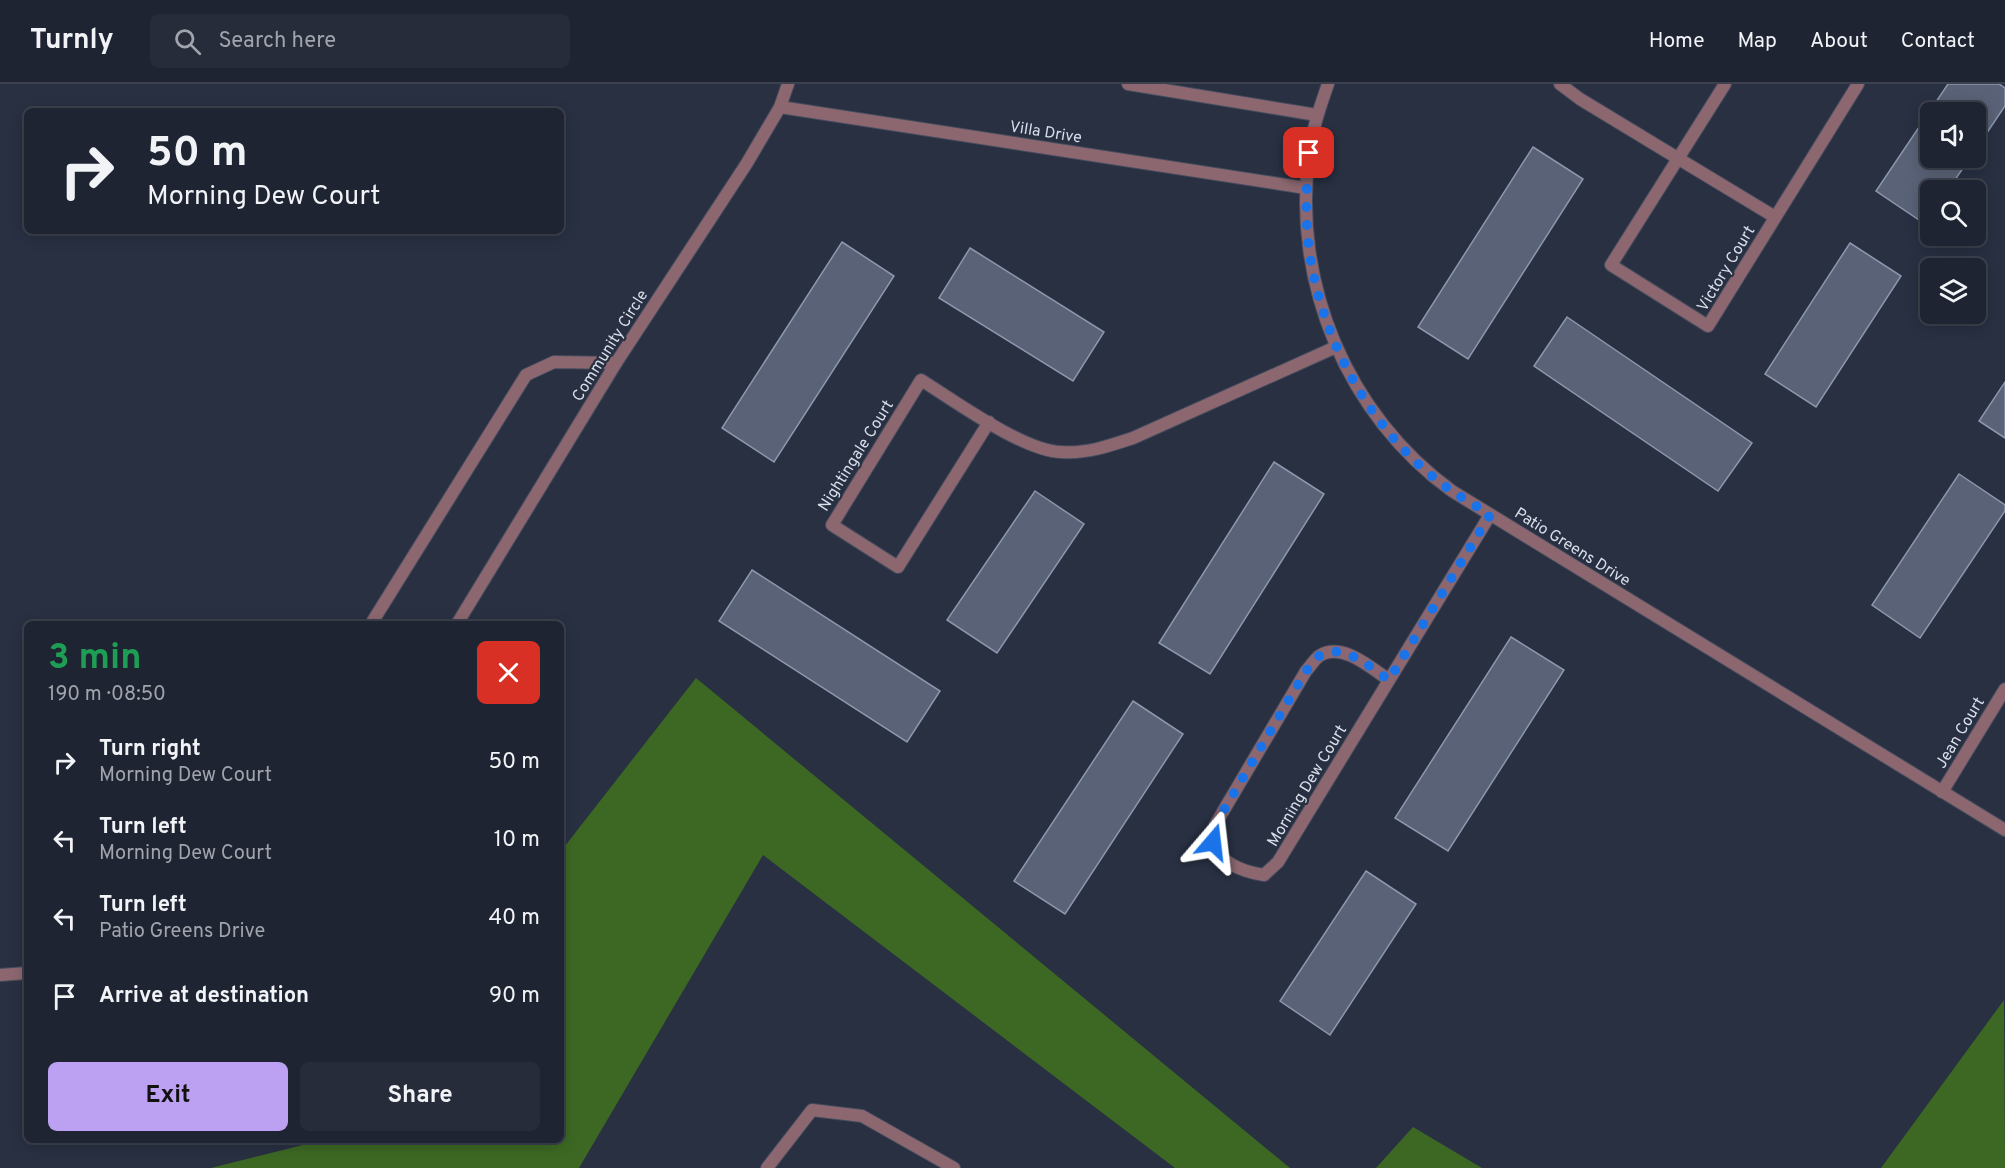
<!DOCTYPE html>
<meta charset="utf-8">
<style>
body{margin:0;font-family:Overpass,sans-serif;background:#262c3a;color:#f1f3f6;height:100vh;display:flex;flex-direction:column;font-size:22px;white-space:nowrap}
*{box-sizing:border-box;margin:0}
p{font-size:20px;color:#a1a4ac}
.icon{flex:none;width:33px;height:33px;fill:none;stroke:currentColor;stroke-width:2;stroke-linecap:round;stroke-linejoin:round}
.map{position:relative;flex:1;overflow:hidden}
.sheet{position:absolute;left:24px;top:537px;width:540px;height:522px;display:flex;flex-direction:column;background:#1e2432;border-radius:9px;box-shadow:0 3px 15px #0003,0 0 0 2px #3c414d}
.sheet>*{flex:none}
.top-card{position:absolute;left:24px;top:24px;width:540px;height:126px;border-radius:9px;box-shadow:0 3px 15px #0003,0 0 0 2px #3c414d;background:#1e2432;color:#f1f3f6;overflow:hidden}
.fabs{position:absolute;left:1920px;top:18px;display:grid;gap:12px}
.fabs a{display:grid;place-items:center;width:66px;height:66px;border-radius:9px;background:#1e2432;box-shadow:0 3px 15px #0003,0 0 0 2px #3c414d;font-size:30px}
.pin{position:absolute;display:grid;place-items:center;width:51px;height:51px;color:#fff;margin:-26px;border-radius:12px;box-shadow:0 3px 9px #0006}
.me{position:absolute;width:66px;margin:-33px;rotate:17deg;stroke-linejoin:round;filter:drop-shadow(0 0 4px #0008)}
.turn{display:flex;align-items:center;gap:21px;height:126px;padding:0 24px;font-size:27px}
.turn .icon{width:78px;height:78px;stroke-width:2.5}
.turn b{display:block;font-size:42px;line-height:51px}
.round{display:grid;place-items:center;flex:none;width:63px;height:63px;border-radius:9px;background:#262c3a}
.head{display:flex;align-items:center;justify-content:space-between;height:102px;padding:0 24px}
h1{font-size:36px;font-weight:700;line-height:45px;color:#1e9e55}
.primary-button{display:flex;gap:12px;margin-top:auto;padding:12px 24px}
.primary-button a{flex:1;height:69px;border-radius:9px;background:#bca0f2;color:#111;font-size:24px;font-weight:700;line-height:69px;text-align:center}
.primary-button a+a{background:#262c3a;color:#f1f3f6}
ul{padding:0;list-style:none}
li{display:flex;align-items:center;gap:18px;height:78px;padding:0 24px}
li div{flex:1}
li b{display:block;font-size:22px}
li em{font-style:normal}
header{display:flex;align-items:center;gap:36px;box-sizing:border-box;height:84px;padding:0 30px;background:#1e2432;border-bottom:2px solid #3c414d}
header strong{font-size:28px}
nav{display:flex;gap:33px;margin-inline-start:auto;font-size:21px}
.search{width:420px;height:54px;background:#262c3a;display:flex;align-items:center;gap:15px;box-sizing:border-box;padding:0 21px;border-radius:9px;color:#a1a4ac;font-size:22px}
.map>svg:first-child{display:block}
.forest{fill:#3c6823}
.building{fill:#596276;stroke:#8d97ad;stroke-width:1.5}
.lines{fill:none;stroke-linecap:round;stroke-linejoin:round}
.service-casing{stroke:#444c5d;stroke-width:14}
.minor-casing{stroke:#444c5d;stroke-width:14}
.service{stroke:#8c6770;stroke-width:12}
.minor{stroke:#8c6770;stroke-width:12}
.route{stroke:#1a73e8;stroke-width:10;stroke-dasharray:0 18}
.labels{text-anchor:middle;stroke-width:4.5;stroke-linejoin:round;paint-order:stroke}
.street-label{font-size:16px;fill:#d8deea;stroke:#283042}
</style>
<header>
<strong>Turnly</strong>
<div class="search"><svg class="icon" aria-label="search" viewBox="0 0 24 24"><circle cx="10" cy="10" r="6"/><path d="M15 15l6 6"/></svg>Search here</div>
<nav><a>Home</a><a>Map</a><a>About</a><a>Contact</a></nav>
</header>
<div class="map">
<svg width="2005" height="1084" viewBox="0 0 2005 1084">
<rect width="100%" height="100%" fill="#283042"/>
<g class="forest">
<polygon points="696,594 1290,1084 1175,1084 763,771 579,1084 211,1084 323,1056 561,1056 561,767"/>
<polygon points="2004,916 2005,1084 1881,1084"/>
<polygon points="1413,1043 1482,1084 1376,1084"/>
</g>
<g class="building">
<polygon points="1948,0 1999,0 2005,4 2005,22 1976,65 1976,28 1930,28 1930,74 1970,74 1948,106 1930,106 1930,132 1925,140 1876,107"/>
<polygon points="1533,63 1583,95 1468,275 1418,243"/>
<polygon points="842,158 894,192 774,378 722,344"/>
<polygon points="1850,159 1901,192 1816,323 1765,290"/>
<polygon points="970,164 1104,248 1073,297 939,214"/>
<polygon points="1567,233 1752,359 1718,407 1534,282"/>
<polygon points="2005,298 2005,354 1979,337"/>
<polygon points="1274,378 1324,410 1210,590 1159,559"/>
<polygon points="1959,390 2005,421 2005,427 1920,554 1872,521"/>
<polygon points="1035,407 1084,440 997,569 947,536"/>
<polygon points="752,486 940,607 907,658 719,537"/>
<polygon points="1511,553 1564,586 1448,767 1395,734"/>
<polygon points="1133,617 1183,650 1065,830 1014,797"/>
<polygon points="1366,787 1416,820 1330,951 1280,917"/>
</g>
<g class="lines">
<g class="service-casing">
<g id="service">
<polyline points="1679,75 1775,133"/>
<polyline points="767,1084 812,1026 862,1032 954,1084"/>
</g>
</g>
<g class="minor-casing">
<g id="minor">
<polyline points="1128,0 1317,31"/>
<path d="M1328,0C1320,23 1312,46 1309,71C1292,199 1347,331 1452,407L2005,746"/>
<polyline points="1560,0 1580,15 1679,75"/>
<polyline points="1725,0 1611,181 1708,242 1858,0"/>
<polyline points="780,23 1306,104"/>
<path d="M989,338L898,483L832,441L921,296C955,317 1023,367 1061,368C1086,370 1109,362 1133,354L1336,263"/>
<polyline points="371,540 526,291 554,278 616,279"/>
<polyline points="457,540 616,279 747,79 780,23 788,0"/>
<path d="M1389,596C1371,584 1342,557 1319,572C1314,576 1310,583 1306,587L1215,741C1214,747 1213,754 1214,760C1221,780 1245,788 1264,791L1278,778L1490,431"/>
<polyline points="1942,708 2005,605"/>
<polyline points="0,891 27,889"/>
</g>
</g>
<use href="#service" class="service"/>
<use href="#minor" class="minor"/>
</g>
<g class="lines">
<path class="route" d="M1213,758L1215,741L1306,587C1310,583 1314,576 1319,572C1342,557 1371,584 1389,596L1490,431C1472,419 1453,409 1437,396C1365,340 1317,245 1308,156C1305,127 1307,98 1309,69"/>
</g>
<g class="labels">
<g class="street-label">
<text transform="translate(1046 47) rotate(9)" y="6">Villa Drive</text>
<text transform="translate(1725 184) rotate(-59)" y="6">Victory Court</text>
<text transform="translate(609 261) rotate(-58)" y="6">Community Circle</text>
<text transform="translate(855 371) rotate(-58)" y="6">Nightingale Court</text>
<text transform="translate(1573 462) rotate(32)" y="6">Patio Greens Drive</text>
<text transform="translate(1959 648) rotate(-59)" y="6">Jean Court</text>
<text transform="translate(1306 701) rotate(-59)" y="6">Morning Dew Court</text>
</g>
</g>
</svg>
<div class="fabs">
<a><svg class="icon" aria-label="sound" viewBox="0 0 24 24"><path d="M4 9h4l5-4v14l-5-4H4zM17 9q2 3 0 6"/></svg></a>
<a><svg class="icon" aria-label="search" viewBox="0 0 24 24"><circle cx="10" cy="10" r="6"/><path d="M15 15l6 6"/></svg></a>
<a><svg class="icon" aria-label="layers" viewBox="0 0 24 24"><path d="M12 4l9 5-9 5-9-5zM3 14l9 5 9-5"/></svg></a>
</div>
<div class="pin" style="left:1309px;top:69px;background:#d93025"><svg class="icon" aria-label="arrive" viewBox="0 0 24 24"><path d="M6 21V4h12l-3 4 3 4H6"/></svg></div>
<svg class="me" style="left:1213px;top:758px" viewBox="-20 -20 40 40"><path d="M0-17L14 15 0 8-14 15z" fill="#1a73e8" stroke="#fff" stroke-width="4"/></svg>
<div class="top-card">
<div class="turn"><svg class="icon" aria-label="right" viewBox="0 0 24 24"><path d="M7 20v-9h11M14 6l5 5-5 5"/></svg><div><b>50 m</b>Morning Dew Court</div></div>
</div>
<section class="sheet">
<div class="head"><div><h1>3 min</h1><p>190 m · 08:50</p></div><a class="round" style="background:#d93025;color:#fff"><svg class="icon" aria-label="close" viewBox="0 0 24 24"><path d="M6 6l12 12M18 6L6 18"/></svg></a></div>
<ul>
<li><svg class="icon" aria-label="right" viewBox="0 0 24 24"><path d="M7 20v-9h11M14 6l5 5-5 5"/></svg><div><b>Turn right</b><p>Morning Dew Court</p></div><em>50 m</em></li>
<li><svg class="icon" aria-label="left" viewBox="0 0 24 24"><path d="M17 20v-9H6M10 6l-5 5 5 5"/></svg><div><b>Turn left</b><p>Morning Dew Court</p></div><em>10 m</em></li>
<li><svg class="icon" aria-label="left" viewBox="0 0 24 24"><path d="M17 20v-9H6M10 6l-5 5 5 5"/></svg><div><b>Turn left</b><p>Patio Greens Drive</p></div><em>40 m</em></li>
<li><svg class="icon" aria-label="arrive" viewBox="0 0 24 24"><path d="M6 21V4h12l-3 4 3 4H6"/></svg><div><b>Arrive at destination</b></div><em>90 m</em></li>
</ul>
<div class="primary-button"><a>Exit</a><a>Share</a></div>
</section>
</div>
